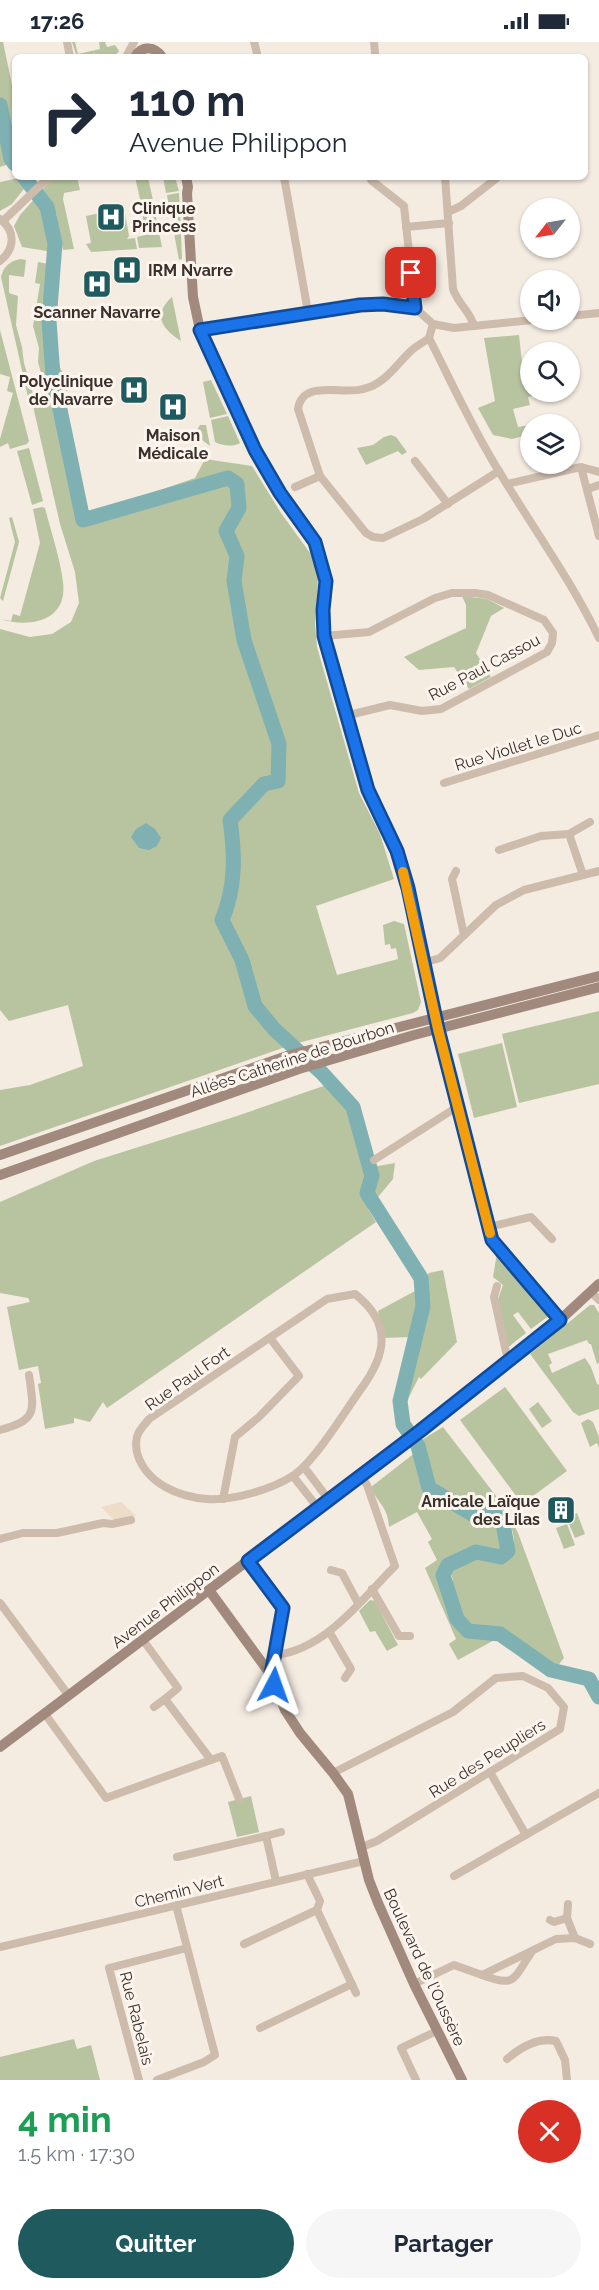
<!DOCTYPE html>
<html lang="fr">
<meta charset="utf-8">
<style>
body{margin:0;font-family:Raleway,sans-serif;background:#f6f6f7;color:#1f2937;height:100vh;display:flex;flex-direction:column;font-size:22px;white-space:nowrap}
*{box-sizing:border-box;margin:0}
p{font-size:20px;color:#747a83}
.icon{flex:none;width:33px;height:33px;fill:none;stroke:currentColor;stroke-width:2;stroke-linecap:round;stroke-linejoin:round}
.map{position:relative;height:2038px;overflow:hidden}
.panel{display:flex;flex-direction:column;background:#fff;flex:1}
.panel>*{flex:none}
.guide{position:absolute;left:12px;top:12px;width:576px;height:126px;border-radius:9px;box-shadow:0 2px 4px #0004;background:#fff;color:#1f2937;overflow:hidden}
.needle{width:39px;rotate:239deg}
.controls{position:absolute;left:520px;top:156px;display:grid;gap:12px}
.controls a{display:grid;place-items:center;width:60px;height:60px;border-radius:50%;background:#fff;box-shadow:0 2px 4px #0004;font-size:30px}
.pin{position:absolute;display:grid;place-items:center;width:51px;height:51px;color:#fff;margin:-26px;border-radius:12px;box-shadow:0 3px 9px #0006}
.me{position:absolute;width:66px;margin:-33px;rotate:4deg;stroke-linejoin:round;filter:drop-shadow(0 0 4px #0008)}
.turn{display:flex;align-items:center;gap:21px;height:126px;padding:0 18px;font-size:27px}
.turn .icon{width:78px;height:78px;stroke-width:2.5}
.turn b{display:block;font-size:42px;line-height:51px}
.round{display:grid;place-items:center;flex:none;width:63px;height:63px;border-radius:32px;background:#f6f6f7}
.overview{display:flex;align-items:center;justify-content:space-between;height:102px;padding:0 18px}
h1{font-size:36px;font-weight:700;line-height:45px;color:#1e9e55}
.cta{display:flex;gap:12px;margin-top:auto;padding:12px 18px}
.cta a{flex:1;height:69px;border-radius:36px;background:#1f5a5e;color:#fff;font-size:24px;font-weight:700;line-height:69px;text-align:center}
.cta a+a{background:#f6f6f7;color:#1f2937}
.status{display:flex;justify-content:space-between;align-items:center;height:42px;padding:0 30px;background:#fff;direction:ltr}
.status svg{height:16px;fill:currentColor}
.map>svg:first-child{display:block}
.green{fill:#b8c4a0}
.plaza{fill:#ecdcc8}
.water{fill:#7fb0b2}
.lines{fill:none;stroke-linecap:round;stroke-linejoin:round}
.river{stroke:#7fb0b2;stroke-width:15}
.street{stroke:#cdbbac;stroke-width:8}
.secondary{stroke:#a18a7d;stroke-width:10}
.route-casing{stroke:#114b97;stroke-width:15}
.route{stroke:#1a73e8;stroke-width:10}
.slow{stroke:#f59e0b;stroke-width:10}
.labels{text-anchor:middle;stroke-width:6;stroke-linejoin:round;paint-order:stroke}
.poi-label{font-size:16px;font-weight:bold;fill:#3b302b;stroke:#fbf5ee;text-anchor:start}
.street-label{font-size:16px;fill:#3b302b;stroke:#fbf5ee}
</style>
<div class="status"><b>17:26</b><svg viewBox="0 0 49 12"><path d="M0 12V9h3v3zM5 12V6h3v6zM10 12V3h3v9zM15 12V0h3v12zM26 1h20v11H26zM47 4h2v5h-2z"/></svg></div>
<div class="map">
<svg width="599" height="2038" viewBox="0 0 599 2038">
<rect width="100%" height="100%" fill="#f4ebe1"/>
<g class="green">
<polygon points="0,0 3,0 15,57 15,120 0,125"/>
<polygon points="72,0 75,0 78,12 100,7 99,0 105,0 107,5 115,3 119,9 114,15 105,15 101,12 98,15 94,11 91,15 77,15"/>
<polygon points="54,135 77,135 80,148 64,151 63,157 74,207 63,208 56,171 42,148"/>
<polygon points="135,135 148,135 154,163 142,166"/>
<polygon points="163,135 175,135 179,149 166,151"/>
<polygon points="19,136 27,143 12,162 0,169 0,140"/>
<polygon points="179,151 181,188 173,189 167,153"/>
<path d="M37,154C48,168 56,191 53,210L22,205L14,184L20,173Z"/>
<polygon points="124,166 129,194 127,197 135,196 137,207 91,210 86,202 91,201 86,174"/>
<polygon points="154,166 162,205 139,206 137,195 145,193 142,168"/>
<polygon points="181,190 182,217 179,218 174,191"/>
<path d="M20,217L26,218L24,235L9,233V251L18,254L16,283L22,305L24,321L36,362L49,359L38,320L39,306L33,284L40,242L35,241L38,220L49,222L46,278L53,359L85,474L195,436L205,417L252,424L281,471L310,511L315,523L318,537L315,582L317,605L359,751L380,792L394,837L316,864L337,933L398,917L396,906L391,907L390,902L385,903L383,883L394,879L404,882L421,960L418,968L413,971L294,1002L0,1104V1048L30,1043L83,1024L68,963L9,979L0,968V587L30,595L52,592L71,580L79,561L75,530L60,482L33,364H30L1,235C3,225 10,219 20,217Z"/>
<path d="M172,255L181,299C162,287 152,273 172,255Z"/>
<polygon points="0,288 29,399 27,402 10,407 8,401 0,405 0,397 13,351 7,349 10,335 0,332"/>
<polygon points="519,293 523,330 531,330 531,350 556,350 556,356 543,359 540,352 528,355 530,363 513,367 518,385 530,383 531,392 512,397 493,393 478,366 495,359 484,296"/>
<polygon points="58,322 71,345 61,354 67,361 62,366 56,335"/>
<polygon points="211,338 227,372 210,376 203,340"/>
<path d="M228,374L240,401C233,405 222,404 215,400L211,378Z"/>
<polygon points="200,383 206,383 210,404 194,392"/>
<polygon points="391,393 396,395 407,410 402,413 398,409 366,423 357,406 373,403 384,395"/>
<polygon points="29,406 43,459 32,463 17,409"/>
<path d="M42,465L45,466C51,490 60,515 63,540C68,580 29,586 0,577L11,579L13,572L20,574L40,501L33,467Z"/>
<polygon points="12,475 19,500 3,559 0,556 15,500 9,476"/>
<polygon points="462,554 487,557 504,566 491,574 476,611 491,635 469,647 454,625 419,628 404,615 466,586 466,563"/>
<polygon points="599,969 599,1042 519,1061 502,992"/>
<polygon points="502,1001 517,1065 474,1076 458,1012"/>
<polygon points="338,1039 362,1112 378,1124 395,1121 393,1137 368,1167 376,1180 107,1366 103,1360 90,1380 74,1376 74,1381 45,1387 38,1342 41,1341 38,1324 19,1328 7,1265 30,1260 28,1256 0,1251 0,1160 94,1119 234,1075"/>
<polygon points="497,1211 550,1273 531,1287 518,1270 513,1273 526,1291 507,1306 497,1260 503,1243 493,1235"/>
<polygon points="443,1228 457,1300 421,1337 419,1335 408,1357 423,1280 428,1260 425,1236 429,1231"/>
<polygon points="417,1244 419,1259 411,1295 384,1296 378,1269 415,1249"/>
<polygon points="590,1263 594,1263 599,1271 599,1321 597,1322 591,1302 589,1302 587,1298 548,1312 552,1321 549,1323 552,1331 585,1316 591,1325 597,1342 599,1343 599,1367 579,1374 573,1370 530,1312"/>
<polygon points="505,1345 567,1429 522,1462 460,1378"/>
<polygon points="538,1360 552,1379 542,1386 529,1367"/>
<polygon points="588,1377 593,1380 599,1395 599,1406 597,1401 590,1405 581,1381"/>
<path d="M443,1385L506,1467L518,1491L564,1616L556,1626C543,1617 507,1588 493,1586C482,1584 476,1589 467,1581C457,1572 454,1554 449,1542L453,1538L450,1528L472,1516L501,1519L512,1513C526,1455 457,1475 433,1444C423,1432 429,1412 420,1399Z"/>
<path d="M416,1410C418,1420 418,1433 423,1443C436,1469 473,1475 498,1482L501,1490L503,1507L500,1509C493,1508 483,1505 476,1506C464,1508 441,1519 437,1531L455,1581L469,1594L485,1593L498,1596L458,1618L449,1602L456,1597L425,1526L437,1518L428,1500L432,1497L417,1470L389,1485C388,1464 377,1461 371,1445Z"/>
<polygon points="577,1471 585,1492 575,1496 566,1475"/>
<polygon points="567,1482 575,1503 564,1507 556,1486"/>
<polygon points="370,1558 375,1559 398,1603 387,1609 375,1589 370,1590 359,1569"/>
<polygon points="251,1754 259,1790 237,1795 228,1760"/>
<polygon points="74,1997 77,2007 91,2003 100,2038 0,2038 0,2015"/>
</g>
<polygon class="plaza" points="121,1460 136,1474 115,1479 101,1465"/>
<polygon class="water" points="146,781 155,787 161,796 157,804 149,808 139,806 131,795 136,787"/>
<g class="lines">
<g class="river">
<polyline points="0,63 11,117 15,122"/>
<path d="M24,135L47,165L55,201L49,279L53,334L83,478L228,436L237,442L239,466L226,489L237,514L234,539L244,598L279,702L278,739L264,742L230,778C235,812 236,845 222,878L242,918L255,964L274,987L322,1031L353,1065L372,1134L367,1151L421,1236L423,1264L400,1359L403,1382L418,1404L429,1446L472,1472H494L503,1482L508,1509L501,1515L476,1510L448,1523L443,1533L457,1577L468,1589L500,1592L551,1628L589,1637L599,1655"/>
</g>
<g class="street">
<polyline points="67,0 70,15"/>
<polyline points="254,0 258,15"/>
<polyline points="374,0 375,11"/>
<polyline points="126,15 134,0"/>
<polyline points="284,135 308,270"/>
<polyline points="371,135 371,138 404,164 415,266"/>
<path d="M445,135L453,247C458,262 470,269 474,284"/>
<polyline points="448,170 461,164 498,135"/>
<path d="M0,177C16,189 15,207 0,219"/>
<polyline points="3,179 49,135"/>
<polyline points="406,185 449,181"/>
<polyline points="570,274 599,271"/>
<path d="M433,282L429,296C452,341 473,388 500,431C533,486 571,538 599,596"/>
<polyline points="200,288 308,270 383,262 415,266 433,282 454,286 532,278"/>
<path d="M429,296C424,300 418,303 413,307C397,321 386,342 363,347C342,353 302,337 298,367L320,434L366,491L373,495L383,496L423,477L499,429"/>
<polyline points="415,419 448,462"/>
<polyline points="581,425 599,494"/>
<polyline points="507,442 581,425 599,430"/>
<polyline points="295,445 320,434"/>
<polyline points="588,447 599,443"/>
<polyline points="324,594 369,590 435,556 452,551 475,551 488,553 544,578 553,591 552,601 547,610 441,667 422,669 390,663 345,674"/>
<polyline points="444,741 599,693"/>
<polyline points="569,792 583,833"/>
<polyline points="499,808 541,794 569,792 590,780"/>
<polyline points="456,829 452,837 464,893"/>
<polyline points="423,921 440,916 496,863 524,848 599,829"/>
<polyline points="374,1118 457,1065"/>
<polyline points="489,1185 531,1175 552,1197"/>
<polyline points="497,1244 494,1255 506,1310 510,1317"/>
<polyline points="591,1250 599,1258"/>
<path d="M355,1252C392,1281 387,1312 361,1347C345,1369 315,1419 294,1433C273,1447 233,1459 207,1457C179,1455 148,1442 138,1414C136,1408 135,1398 138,1392C140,1387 146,1381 149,1377L327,1257Z"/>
<path d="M0,1388C38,1378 34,1369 29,1333"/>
<polyline points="304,1425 329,1458"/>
<polyline points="293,1434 318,1466"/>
<polyline points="223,1457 235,1395 259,1375 299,1334 270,1296"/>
<polyline points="0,1497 23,1491 57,1491 103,1481 112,1482 131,1478"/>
<polyline points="331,1528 342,1531 358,1561"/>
<polyline points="372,1547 399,1594 410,1594"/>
<polyline points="0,1561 69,1654"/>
<polyline points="330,1591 351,1627 345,1636"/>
<polyline points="143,1598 178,1646 165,1657 211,1718 222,1714 239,1757"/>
<path d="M276,1613C326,1607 362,1557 395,1524L367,1443L361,1434"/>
<polyline points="154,1665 165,1657"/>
<polyline points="45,1672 106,1756 211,1718"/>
<polyline points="490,1730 526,1793"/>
<polyline points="333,1731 453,1670 496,1636 523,1634 548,1646 564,1665 560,1687 377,1799 362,1805"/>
<polyline points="266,1794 281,1790"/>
<polyline points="177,1815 266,1794 276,1839"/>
<polyline points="307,1832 320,1859 317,1868 356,1951"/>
<polyline points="454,1834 599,1751"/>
<polyline points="568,1862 567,1876 575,1896"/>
<polyline points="550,1878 554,1880 567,1876"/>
<polyline points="244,1902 317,1868"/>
<polyline points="0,1905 364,1819"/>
<path d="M482,1933C516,1946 513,1937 531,1911"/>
<polyline points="414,1942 454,1923 482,1933 556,1897 575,1896 590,1902"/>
<polyline points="260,1986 352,1942"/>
<path d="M507,2017C521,2005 538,1995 556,1999L565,2018L567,2038"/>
<polyline points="139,2038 109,1926 187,1906"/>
<polyline points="157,2038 204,2020 215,2013 176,1863"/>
<polyline points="416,2038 401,2006 437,1989"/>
</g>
<g class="secondary">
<path d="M135,15C142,3 155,4 162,15"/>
<polyline points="186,135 188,145 187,151 193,255 200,288 255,408 281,451 315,500 326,539 323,568 324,594 368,748 397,809 408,846 438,987 492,1198 560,1278"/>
<polyline points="0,1113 290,1013 599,934"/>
<polyline points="0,1133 299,1027 414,993 599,945"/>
<polyline points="248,1519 283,1566 271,1633"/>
<polyline points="209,1548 271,1633 285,1668 300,1691 333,1731 348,1752 369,1838 378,1861 414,1942 462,2038"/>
<polyline points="0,1705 420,1389 560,1278 599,1242"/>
</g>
</g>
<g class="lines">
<g class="route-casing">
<polyline id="route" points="274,1643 271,1633 283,1566 248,1519 420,1389 560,1278 492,1198 438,987 408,846 397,809 368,748 324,594 323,568 326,539 315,500 280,451 255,408 200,288 360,263 383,262 415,266 411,231"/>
</g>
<use href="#route" class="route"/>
<polyline class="slow" points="403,830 438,987 490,1191"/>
</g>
<defs>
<g id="hospital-square" transform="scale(1.5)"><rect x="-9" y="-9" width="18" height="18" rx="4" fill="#1f5a5e" stroke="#fbf5ee"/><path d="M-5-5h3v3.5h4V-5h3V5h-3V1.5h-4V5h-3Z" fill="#fff"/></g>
<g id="building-square" transform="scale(1.5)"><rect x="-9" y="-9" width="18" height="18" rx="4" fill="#1f5a5e" stroke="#fbf5ee"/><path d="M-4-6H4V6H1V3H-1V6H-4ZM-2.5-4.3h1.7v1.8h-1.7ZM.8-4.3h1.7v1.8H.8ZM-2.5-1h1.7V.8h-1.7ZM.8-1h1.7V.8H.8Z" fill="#fff"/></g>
</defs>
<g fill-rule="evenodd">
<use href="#hospital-square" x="111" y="175"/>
<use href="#hospital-square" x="127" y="228"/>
<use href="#hospital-square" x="97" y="242"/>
<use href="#hospital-square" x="134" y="348"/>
<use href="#hospital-square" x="173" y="365"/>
<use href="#building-square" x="561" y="1468"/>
</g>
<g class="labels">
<g class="poi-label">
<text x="132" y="172">Clinique<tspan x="132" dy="18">Princess</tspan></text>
<text x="148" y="234">IRM Nvarre</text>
<text x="97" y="276" text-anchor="middle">Scanner Navarre</text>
<text x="113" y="345" text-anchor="end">Polyclinique<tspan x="113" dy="18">de Navarre</tspan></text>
<text x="173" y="399" text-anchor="middle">Maison<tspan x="173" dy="18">Médicale</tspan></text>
<text x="540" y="1465" text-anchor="end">Amicale Laïque<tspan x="540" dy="18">des Lilas</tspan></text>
</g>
<g class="street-label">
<text transform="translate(484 625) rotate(-28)" y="6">Rue Paul Cassou</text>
<text transform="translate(518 704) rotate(-17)" y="6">Rue Viollet le Duc</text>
<text transform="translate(292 1017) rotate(-18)" y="6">Allées Catherine de Bourbon</text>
<text transform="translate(187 1336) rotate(-35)" y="6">Rue Paul Fort</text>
<text transform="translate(165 1563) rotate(-37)" y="6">Avenue Philippon</text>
<text transform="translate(487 1716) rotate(-32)" y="6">Rue des Peupliers</text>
<text transform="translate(179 1849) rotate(-14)" y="6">Chemin Vert</text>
<text transform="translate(425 1925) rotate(65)" y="6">Boulevard de l'Oussère</text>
<text transform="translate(137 1976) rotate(76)" y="6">Rue Rabelais</text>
</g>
</g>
</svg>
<div class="controls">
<a><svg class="needle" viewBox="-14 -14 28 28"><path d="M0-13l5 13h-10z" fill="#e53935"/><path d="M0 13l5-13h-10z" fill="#747a83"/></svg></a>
<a><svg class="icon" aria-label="sound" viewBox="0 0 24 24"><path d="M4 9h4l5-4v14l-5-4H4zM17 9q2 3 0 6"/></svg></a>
<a><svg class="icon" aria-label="search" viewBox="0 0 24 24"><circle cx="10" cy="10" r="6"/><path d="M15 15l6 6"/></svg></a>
<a><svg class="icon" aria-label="layers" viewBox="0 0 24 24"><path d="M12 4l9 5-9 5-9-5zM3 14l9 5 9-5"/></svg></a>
</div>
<div class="pin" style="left:411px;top:231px;background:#d93025"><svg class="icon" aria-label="arrive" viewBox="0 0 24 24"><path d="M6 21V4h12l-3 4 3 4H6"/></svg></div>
<svg class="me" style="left:274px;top:1643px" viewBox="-20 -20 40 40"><path d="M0-17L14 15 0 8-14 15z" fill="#1a73e8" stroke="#fff" stroke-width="4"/></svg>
<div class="guide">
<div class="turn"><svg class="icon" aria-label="right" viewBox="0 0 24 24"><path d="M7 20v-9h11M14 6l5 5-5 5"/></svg><div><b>110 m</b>Avenue Philippon</div></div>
</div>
</div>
<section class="panel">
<div class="overview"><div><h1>4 min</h1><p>1.5 km · 17:30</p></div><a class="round" style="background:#d93025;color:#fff"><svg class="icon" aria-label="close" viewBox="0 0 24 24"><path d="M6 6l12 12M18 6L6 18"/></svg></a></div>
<div class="cta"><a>Quitter</a><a>Partager</a></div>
</section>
